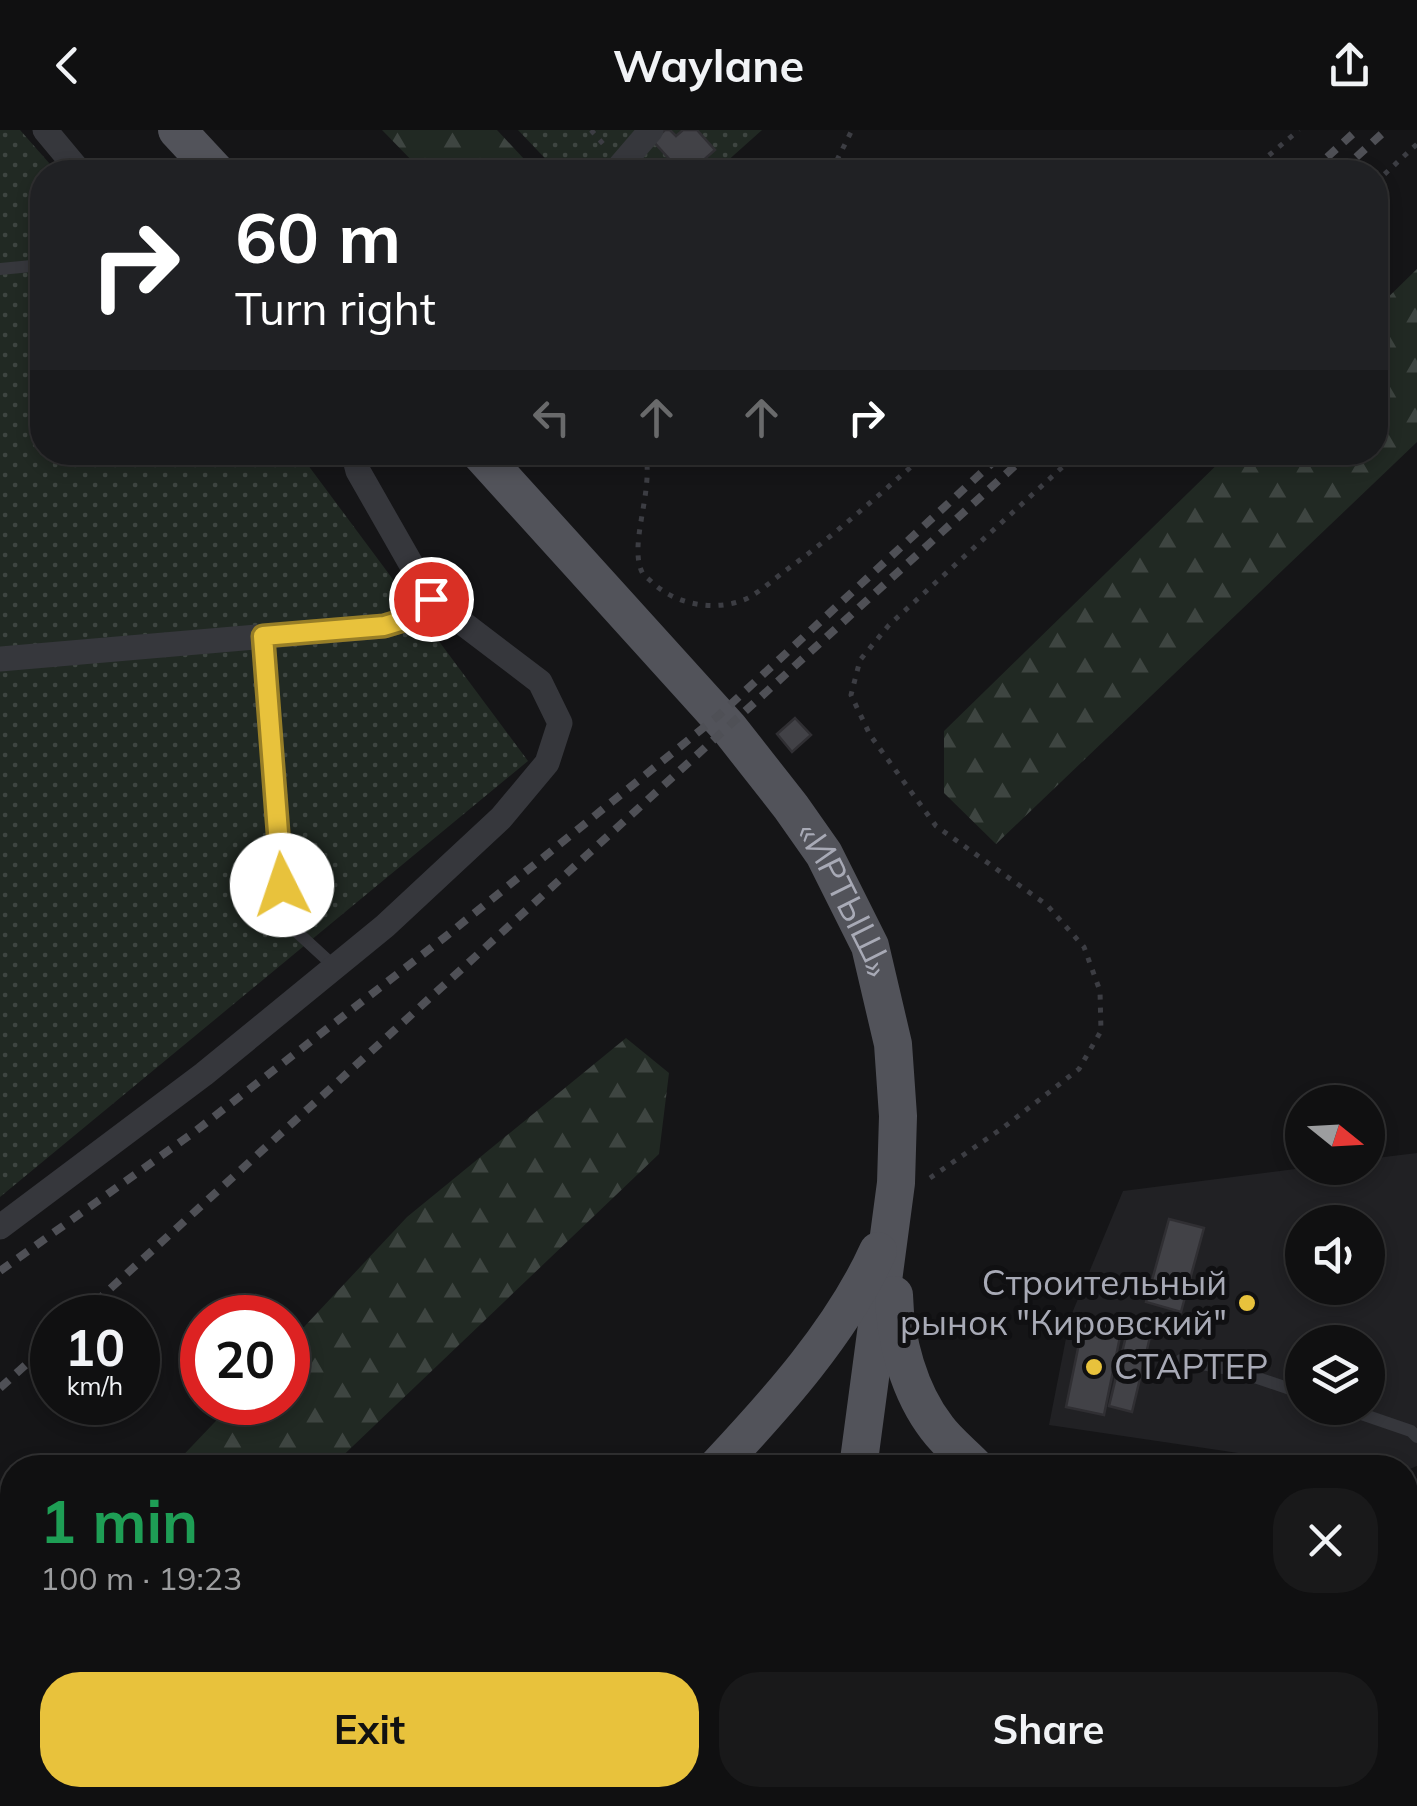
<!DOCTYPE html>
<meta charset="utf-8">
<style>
body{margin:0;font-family:Mulish,sans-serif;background:#19191a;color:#f1f3f6;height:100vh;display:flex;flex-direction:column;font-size:38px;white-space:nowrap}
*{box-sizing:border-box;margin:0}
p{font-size:32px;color:#9c9d9f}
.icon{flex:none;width:55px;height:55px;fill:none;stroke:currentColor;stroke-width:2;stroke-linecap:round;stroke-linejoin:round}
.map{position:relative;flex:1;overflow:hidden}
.sheet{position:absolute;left:0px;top:1325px;width:1418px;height:352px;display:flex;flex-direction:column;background:#101011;border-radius:40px 40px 0 0;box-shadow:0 5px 15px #0003,0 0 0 2px #303031}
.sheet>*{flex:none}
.banner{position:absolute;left:30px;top:30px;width:1358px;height:305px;border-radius:40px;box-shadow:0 5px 15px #0003,0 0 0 2px #303031;background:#202124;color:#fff;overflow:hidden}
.needle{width:65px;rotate:108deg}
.tools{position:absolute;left:1285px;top:955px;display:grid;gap:20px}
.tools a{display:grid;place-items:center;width:100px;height:100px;border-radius:50%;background:#101011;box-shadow:0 5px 15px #0003,0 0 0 2px #303031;font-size:50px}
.speed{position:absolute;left:30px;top:1165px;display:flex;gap:20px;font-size:50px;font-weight:700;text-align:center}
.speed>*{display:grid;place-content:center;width:130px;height:130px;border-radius:50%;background:#101011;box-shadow:0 5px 15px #0003,0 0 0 2px #303031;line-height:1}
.speed small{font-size:25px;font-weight:400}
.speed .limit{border:15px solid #d22;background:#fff;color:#111}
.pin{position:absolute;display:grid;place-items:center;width:85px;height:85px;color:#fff;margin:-42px;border:5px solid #fff;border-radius:50%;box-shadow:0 2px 10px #0007}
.me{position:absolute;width:110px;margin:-55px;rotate:356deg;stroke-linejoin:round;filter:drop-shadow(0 0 8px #0008)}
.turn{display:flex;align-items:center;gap:35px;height:210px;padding:0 40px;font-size:45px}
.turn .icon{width:130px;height:130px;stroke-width:2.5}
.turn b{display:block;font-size:70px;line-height:85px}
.lanes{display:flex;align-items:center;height:95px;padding:0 40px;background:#0003;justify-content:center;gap:50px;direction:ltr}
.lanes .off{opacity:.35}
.round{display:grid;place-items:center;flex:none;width:105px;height:105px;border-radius:40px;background:#19191a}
.overview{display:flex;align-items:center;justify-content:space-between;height:170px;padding:0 40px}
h1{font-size:60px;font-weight:700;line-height:75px;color:#1e9e55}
.button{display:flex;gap:20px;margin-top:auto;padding:20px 40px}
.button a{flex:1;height:115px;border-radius:40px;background:#e8c23c;color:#111;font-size:40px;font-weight:700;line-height:115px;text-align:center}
.button a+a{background:#19191a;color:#f1f3f6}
header{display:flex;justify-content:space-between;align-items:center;height:130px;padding:0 40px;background:#101011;font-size:45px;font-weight:700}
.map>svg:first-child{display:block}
.built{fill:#212124;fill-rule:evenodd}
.industrial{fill:url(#industrial-grid)}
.forest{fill:url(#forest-firs)}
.garden{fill:url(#garden-dots)}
.building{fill:#424247;stroke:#302f33;stroke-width:2.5}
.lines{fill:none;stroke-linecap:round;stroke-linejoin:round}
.path{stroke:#3c3d43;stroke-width:5;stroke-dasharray:5 8;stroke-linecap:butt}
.service{stroke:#36373c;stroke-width:12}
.minor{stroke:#36373c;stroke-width:25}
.primary{stroke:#52535a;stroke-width:38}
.rail{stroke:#4f5056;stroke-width:8;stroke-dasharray:12 10;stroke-linecap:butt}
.route-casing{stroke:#977e27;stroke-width:25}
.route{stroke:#e8c23c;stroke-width:18}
.poi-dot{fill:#e8c23c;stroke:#101012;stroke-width:4}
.labels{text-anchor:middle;stroke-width:10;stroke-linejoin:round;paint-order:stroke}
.street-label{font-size:35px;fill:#a8aab6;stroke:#101012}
.poi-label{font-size:35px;fill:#a8aab6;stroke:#101012;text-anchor:end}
</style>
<header><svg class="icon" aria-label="back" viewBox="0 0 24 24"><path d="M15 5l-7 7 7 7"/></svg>Waylane<svg class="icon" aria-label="share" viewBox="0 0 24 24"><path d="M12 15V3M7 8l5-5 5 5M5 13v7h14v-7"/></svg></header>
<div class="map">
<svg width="1417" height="1676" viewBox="0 0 1417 1676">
<defs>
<pattern id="industrial-grid" width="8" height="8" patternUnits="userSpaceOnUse" patternTransform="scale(2.5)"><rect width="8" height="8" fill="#212124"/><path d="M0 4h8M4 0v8" fill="none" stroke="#3e3f42"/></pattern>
<pattern id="forest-firs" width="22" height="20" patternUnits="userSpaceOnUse" patternTransform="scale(2.5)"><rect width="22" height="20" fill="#212923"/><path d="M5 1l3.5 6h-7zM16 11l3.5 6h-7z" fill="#3e4541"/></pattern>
<pattern id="garden-dots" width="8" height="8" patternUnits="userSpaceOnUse" patternTransform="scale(2.5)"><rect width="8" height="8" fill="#212923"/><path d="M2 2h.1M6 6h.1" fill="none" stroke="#3e4541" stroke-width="1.8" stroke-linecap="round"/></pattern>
</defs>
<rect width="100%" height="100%" fill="#151517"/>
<path class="built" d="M1417,1023V1336L1405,1341V1338L1332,1337L1049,1295L1070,1188L1123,1061L1303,1038H1368V1029ZM1302,1092H1368V1158H1302ZM1302,1212H1368V1278H1302Z"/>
<polygon class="industrial" points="712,1665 1345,1665 1343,1676 698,1676"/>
<g class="forest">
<polygon points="382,0 497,0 525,30 520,42 423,42"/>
<polygon points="1417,139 1417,312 996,714 944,663 944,601 1229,323 1375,322 1375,180"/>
<polygon points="626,908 669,943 659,1024 331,1337 172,1337 233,1273 288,1272 288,1214 407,1087"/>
<polygon points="12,1457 12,1585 0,1596 0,1468"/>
</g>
<g class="garden">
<polygon points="0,0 20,0 57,42 42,42 42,322 299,323 528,631 0,1067"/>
<polygon points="518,0 762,0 715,42 558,42"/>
</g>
<g class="building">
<polygon points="665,0 670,0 676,6 683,0 697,0 715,20 690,42 681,42 653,11"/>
<polygon points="795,588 811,605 792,622 777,604"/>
<polygon points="1169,1089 1204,1098 1181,1182 1146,1172"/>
<polygon points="1084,1189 1122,1197 1104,1285 1066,1277"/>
<polygon points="1127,1202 1150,1207 1132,1282 1109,1276"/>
<polygon points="614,1665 673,1665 659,1676 623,1676"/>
<rect x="795" y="1665" width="76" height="11"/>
<polygon points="1216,1665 1307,1665 1306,1676 1214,1676"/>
</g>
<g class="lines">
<g class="path">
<polyline points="591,0 605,16"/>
<polyline points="831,42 852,0"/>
<polyline points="1249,42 1299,0"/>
<polyline points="1375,53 1417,14"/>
<path d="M645,322C655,360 627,416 643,444C644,445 653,453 654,454C679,476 718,482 748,468C761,461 774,449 785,441C836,404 881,363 928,322"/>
<polyline points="930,1048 1004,997 1079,939 1101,901 1100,861 1084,817 1047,775 936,696 870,605 851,565 860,530 889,495 1079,322"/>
</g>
<g class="service">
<polyline points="0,139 42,135"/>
<polyline points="263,507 282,755 298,803 335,837"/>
<polyline points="1181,1230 1234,1240 1302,1263"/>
<polyline points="1344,1278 1411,1301 1417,1307"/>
<polyline points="1405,1646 1417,1645"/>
<polyline points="292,1665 298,1676"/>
<polyline points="1380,1676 1384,1665"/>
</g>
<g class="minor">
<polyline points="45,0 80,42"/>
<polyline points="615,42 651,0"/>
<polyline points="0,529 384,496 404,490 431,469"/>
<polyline points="0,1097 204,944 385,796 501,688 547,633 560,593 540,552 431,469 358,341 353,322"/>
</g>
<g class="primary">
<polyline points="177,0 216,42"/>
<path id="s1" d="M479,322L729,598L791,677L824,724L870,816L893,914L898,986L896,1053L858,1338"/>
<path d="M894,1165C895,1210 909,1262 937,1298C948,1313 964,1325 976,1338"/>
<path d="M716,1338C776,1274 842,1201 878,1121"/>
<polyline points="1405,1442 1417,1444"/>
<polyline points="351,1676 364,1665"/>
</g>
<g class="rail">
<polyline points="1311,42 1357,0"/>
<polyline points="1340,42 1386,0"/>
<polyline points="0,1141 193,1003 445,807 718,586 1004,322"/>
<polyline points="78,1188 1030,322"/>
<polyline points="0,1258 52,1211"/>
</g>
</g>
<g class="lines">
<g class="route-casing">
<polyline id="route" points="282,755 263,506 384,496 404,490 431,469"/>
</g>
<use href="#route" class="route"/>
</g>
<g class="poi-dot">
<circle cx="1247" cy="1173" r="10"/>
<circle cx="1094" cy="1237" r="10"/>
</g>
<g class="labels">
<g class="street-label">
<text dy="12" stroke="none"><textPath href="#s1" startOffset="580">«ИРТЫШ»</textPath></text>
</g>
<g class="poi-label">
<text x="1227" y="1165">Строительный<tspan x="1227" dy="40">рынок "Кировский"</tspan></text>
<text x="1114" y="1249" text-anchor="start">СТАРТЕР</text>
</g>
</g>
</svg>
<div class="tools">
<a><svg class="needle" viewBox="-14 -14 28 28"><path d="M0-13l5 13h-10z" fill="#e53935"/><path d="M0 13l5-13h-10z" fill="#9c9d9f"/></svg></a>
<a><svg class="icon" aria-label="sound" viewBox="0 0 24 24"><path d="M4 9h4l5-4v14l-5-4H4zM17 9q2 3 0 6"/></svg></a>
<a><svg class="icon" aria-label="layers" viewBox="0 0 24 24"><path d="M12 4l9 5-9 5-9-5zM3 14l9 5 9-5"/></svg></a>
</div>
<div class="speed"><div>10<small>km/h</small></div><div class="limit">20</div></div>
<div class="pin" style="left:431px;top:469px;background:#d93025"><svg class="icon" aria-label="arrive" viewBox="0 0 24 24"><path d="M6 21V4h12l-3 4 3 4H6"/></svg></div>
<svg class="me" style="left:282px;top:755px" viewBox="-20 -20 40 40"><circle r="19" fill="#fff"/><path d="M0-13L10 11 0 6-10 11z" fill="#e8c23c"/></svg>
<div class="banner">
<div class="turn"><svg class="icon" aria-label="right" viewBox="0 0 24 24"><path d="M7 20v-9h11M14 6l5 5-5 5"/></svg><div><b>60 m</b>Turn right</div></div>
<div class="lanes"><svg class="icon off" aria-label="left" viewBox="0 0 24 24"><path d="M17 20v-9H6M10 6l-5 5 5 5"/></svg><svg class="icon off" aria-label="ahead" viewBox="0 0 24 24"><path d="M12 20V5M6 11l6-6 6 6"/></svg><svg class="icon off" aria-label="ahead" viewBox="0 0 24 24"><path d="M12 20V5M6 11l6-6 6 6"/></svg><svg class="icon" aria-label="right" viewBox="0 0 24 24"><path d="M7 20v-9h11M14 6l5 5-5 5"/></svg></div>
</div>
<section class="sheet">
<div class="overview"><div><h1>1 min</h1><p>100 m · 19:23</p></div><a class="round"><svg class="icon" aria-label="close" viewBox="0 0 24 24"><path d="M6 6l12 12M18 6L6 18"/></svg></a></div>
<div class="button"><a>Exit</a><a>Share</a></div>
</section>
</div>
